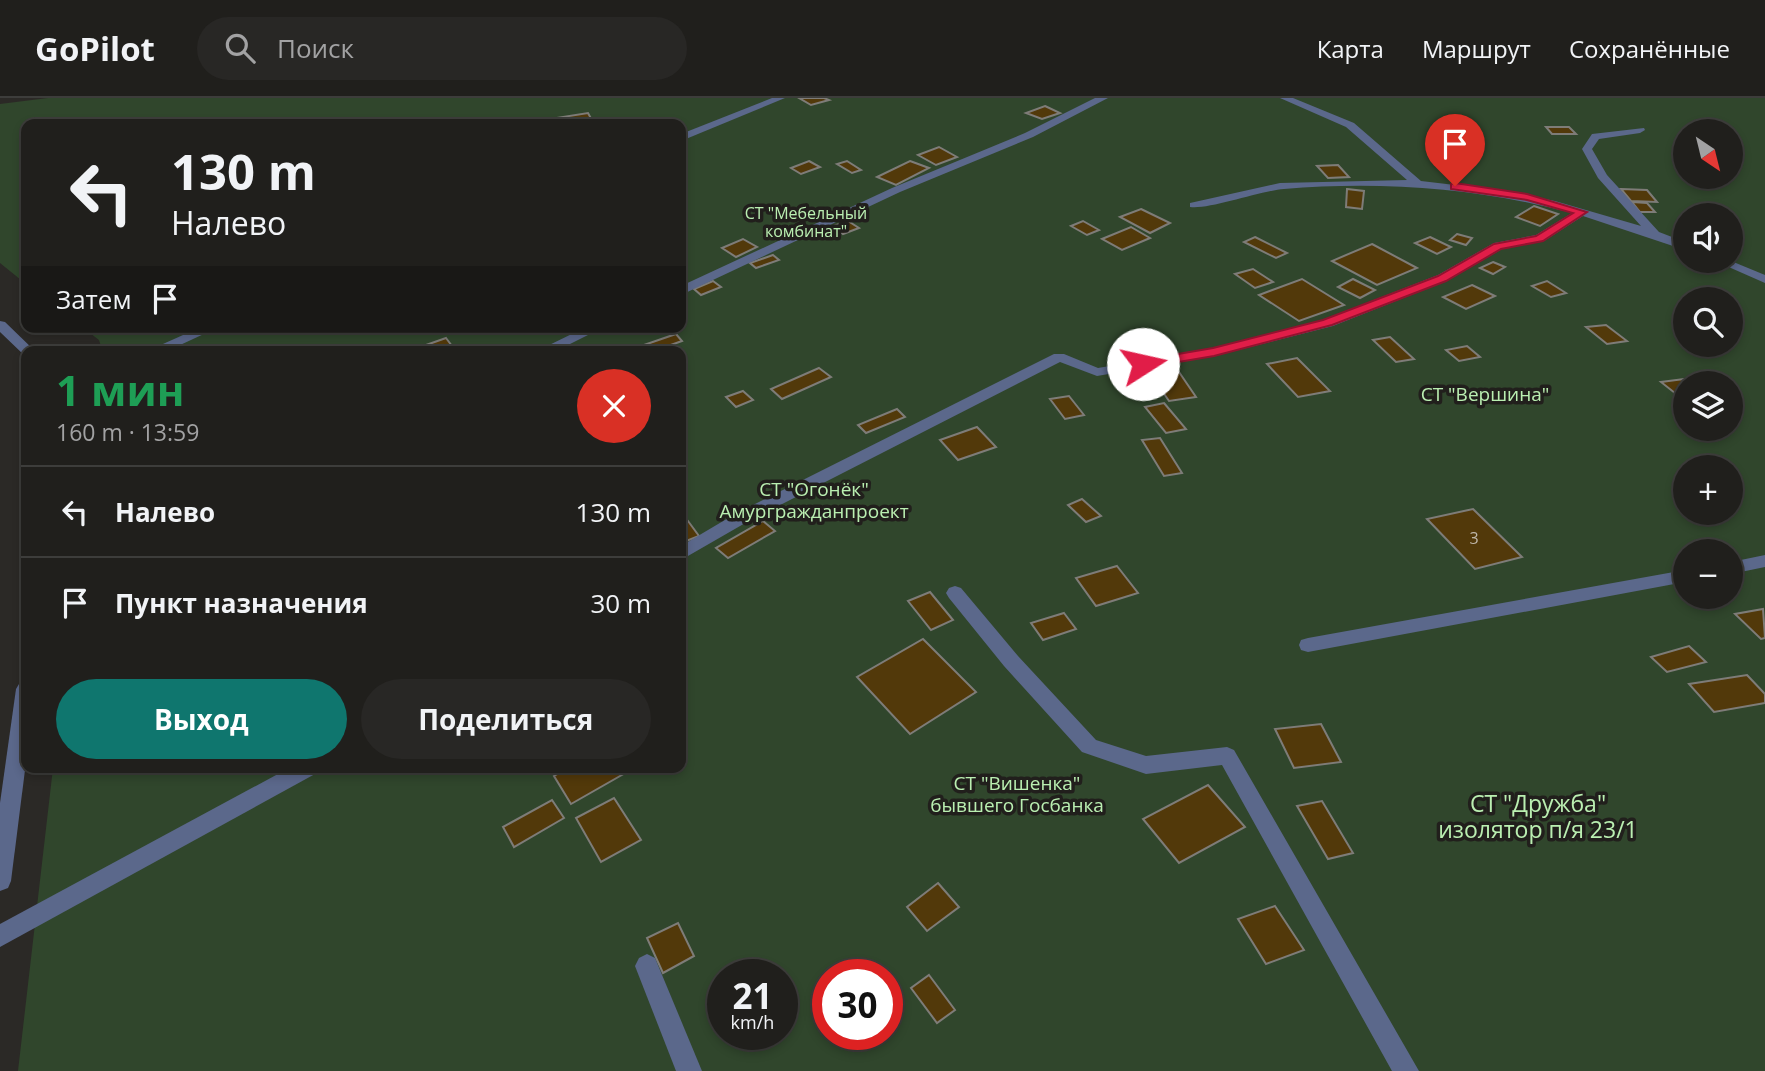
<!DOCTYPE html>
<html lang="ru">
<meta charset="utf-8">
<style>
body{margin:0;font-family:"Open Sans",sans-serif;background:#282725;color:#f1f3f6;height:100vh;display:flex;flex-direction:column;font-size:26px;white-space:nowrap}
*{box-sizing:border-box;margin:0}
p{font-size:23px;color:#a2a2a3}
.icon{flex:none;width:38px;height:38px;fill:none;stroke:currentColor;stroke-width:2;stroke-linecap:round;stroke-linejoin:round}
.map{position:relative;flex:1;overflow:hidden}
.side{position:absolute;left:21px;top:248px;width:665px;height:427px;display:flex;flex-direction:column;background:#201f1c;border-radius:14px;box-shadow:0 4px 10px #0003,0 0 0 2px #3d3d3b}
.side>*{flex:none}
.hud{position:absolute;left:21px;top:21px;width:665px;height:214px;border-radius:14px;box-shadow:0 4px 10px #0003,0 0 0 2px #3d3d3b;background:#201f1c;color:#f1f3f6;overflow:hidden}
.needle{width:46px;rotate:145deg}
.controls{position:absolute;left:1673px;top:21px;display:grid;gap:14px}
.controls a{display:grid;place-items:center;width:70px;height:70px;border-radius:50%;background:#201f1c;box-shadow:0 4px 10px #0003,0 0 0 2px #3d3d3b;font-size:35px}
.speed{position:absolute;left:707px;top:861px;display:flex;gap:14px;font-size:35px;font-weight:700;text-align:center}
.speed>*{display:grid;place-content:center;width:91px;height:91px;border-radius:50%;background:#201f1c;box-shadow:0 4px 10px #0003,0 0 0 2px #3d3d3b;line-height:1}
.speed small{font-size:18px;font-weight:400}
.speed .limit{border:10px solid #d22;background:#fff;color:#111}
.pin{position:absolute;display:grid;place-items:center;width:60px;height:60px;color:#fff;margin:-72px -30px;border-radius:50% 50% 50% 0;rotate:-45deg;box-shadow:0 0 7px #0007}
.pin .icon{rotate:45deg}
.me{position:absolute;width:77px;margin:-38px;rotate:80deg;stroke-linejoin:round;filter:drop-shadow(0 0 5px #0008)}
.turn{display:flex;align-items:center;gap:24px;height:147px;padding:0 35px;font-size:32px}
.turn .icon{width:91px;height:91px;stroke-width:2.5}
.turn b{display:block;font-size:49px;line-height:60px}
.then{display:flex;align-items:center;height:66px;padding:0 35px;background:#0003;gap:14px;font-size:26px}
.round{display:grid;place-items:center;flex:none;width:74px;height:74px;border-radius:37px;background:#282725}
.summary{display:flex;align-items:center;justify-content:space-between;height:119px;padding:0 35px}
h1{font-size:42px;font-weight:700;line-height:52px;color:#1e9e55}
.action{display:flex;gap:14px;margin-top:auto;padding:14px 35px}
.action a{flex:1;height:80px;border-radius:42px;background:#0f766e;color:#fff;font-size:28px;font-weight:700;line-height:80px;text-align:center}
.action a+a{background:#282725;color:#f1f3f6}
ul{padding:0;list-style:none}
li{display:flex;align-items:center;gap:21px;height:91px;padding:0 35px;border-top:2px solid #3d3d3b}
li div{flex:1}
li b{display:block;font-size:26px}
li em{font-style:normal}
header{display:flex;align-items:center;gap:42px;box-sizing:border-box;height:98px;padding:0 35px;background:#201f1c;border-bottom:2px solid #3d3d3b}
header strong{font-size:33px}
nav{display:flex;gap:38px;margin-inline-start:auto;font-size:24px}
.search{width:490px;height:63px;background:#282725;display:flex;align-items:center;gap:18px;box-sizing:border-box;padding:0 24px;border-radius:38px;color:#a2a2a3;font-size:26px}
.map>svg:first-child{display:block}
.green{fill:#30462c;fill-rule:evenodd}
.building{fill:#52390a;stroke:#7e7c78;stroke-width:2}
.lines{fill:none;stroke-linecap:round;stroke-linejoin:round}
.minor{fill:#5b688b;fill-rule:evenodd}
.route{fill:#e11d48;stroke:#92132f;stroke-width:2}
.labels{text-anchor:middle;stroke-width:7;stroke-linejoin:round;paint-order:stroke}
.far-park-label{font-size:16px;fill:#baefb1;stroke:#211f1c}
.number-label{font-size:16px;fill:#bfb7aa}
.park-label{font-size:19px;fill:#baefb1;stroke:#211f1c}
.near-park-label{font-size:23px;fill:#baefb1;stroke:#211f1c}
</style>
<header>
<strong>GoPilot</strong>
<div class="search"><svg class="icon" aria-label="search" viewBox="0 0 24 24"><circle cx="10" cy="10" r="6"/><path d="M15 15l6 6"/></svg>Поиск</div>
<nav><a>Карта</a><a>Маршрут</a><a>Сохранённые</a></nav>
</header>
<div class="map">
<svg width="1765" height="973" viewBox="0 0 1765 973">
<rect width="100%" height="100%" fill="#2b2926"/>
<path class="green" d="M48,0H1765V973H18L53,670H681V254H103L99,242L82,229H681V26H26V186L0,165V6ZM1685,33H1731V79H1685ZM1685,117H1731V163H1685ZM1685,201H1731V247H1685ZM1685,285H1731V331H1685ZM1685,369H1731V415H1685ZM1685,453H1731V499H1685ZM723,877H782V936H723ZM828,877H887V936H828Z"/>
<g class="building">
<polygon points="799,0 824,0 829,2 811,7"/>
<polygon points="1045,8 1060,15 1042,21 1026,15"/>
<polygon points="588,15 594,26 532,26 531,24"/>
<polygon points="1546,29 1569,29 1576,36 1552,36"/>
<polygon points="939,49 957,59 936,67 918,57"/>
<polygon points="809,63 820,69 801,76 791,70"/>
<polygon points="847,63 861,72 852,75 837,66"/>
<polygon points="910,63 929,70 896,87 877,79"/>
<polygon points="1338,67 1349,79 1328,80 1317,68"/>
<polygon points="1347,91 1364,93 1362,111 1346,109"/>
<polygon points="1621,91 1647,92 1657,104 1631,103"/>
<polygon points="1632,104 1647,105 1655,114 1640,114"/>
<polygon points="1534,108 1558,116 1540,128 1516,119"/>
<polygon points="1141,111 1170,125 1150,135 1120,119"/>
<polygon points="848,123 859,130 843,136 833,128"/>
<polygon points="1083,123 1099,132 1087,137 1071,128"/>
<polygon points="1131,129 1150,140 1122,152 1102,141"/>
<polygon points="1457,136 1472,140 1466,147 1450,142"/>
<polygon points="1255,139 1287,155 1276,160 1244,144"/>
<polygon points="1430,139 1451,149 1437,156 1415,145"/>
<polygon points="743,141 757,149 736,159 722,150"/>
<polygon points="1372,146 1417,170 1377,187 1332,163"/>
<polygon points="773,157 779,162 756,170 750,165"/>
<polygon points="1493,164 1505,169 1493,176 1480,170"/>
<polygon points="1253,171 1273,184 1255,190 1235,176"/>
<polygon points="1302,181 1344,207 1299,223 1259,197"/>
<polygon points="1353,181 1375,192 1360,200 1338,189"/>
<polygon points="713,183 721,189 701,197 694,191"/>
<polygon points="1547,183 1566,195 1551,199 1532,188"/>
<polygon points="1472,187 1495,198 1466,211 1443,199"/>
<polygon points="1606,227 1627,243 1607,246 1586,229"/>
<polygon points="676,236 682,243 651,254 646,254 641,248"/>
<polygon points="1390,239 1414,261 1396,264 1373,242"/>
<polygon points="446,240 452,248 437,254 409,253"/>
<polygon points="1467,248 1480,259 1459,263 1446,252"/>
<polygon points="1297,260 1330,293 1298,299 1267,266"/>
<polygon points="819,270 831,279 782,301 771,291"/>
<polygon points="1179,274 1196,299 1169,303 1152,278"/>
<polygon points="1684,281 1690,285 1685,285 1685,303 1661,284"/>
<polygon points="743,293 753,302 736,309 726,299"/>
<polygon points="1069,298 1084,317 1065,321 1050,301"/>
<polygon points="1164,305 1186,331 1166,335 1145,309"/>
<polygon points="897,311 905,319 866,335 858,327"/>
<polygon points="977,329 996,349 958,362 940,342"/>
<polygon points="1160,340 1182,375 1164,378 1142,342"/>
<polygon points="1082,401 1101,418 1086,424 1068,407"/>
<polygon points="1473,411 1522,459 1475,471 1427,421"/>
<polygon points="688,423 699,438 681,445 681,427"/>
<polygon points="763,423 775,433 728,460 716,450"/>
<polygon points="1117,468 1138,495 1096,508 1076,480"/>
<polygon points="930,494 953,522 931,532 908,503"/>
<polygon points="1763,511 1765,540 1761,541 1735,516"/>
<polygon points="1064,515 1076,531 1043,542 1031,525"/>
<polygon points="923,541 976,594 910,636 857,579"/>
<polygon points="1689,548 1706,564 1667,574 1651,559"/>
<polygon points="1747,577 1765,596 1765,605 1714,614 1689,586"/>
<polygon points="1321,626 1341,664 1294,670 1275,631"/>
<polygon points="568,670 634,670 571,706 554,678"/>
<polygon points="1208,687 1245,729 1179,765 1143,721"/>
<polygon points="614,700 641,742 601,764 576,720"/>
<polygon points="552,702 564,720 514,749 503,729"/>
<polygon points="1322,703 1353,755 1328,761 1297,708"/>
<polygon points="938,785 959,809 927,833 907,809"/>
<polygon points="1275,808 1304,852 1266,866 1238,821"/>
<polygon points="678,825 694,858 663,875 647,840"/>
<polygon points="929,877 955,912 937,925 911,890"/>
</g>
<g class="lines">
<g class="minor">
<polygon points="772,0 785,0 681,43 681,36"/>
<polygon points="1095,0 1108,0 1033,39 900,94 681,197 681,188 892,90 1025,35"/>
<path d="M1280,0H1293L1354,25L1421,83L1506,93L1555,103L1641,128L1598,80L1582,51L1592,36L1644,30L1645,32L1640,35L1599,41L1592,51L1607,77L1659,134L1685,144V152L1583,118L1544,143L1502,151L1446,183L1333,228L1214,258L1097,278L1060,264L747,424L681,462V448L735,416L1054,256H1064L1098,270L1214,250L1323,222L1438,177L1494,145L1536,137L1572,115C1478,90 1381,83 1284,91C1260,93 1208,112 1190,109V105L1280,85L1407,82L1346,29Z"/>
<polygon points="1715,163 1731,163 1765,177 1765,185"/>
<polygon points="0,223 5,224 36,254 26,254 24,257 0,234"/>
<polygon points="201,229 219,229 165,254 145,254"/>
<polygon points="586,229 604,229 554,254 535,254"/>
<polygon points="1765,457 1765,469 1731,476 1731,464"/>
<polygon points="1685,472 1685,484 1308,554 1301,552 1299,547 1301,542 1308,540"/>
<polygon points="955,488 961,490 1018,558 1096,642 1146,658 1227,649 1234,652 1419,973 1392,973 1222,667 1146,676 1082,654 1004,568 949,500 946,495 949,490"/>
<polygon points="26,583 26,664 11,783 8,790 0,793 0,705 16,591 19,586"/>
<polygon points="289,670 318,670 315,676 0,849 0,826"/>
<polygon points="647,856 655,860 702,973 676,973 635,868 639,860"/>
</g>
</g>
<polygon class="route" points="1455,85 1527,96 1587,114 1543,143 1501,151 1446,183 1332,227 1214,258 1143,270 1137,266 1143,262 1213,250 1323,222 1438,178 1494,146 1536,138 1573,115 1527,102 1451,91 1451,86"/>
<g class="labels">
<g class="far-park-label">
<text x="806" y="121">СТ "Мебельный<tspan x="806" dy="18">комбинат"</tspan></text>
</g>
<g class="number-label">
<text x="1474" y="446">3</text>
</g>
<g class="park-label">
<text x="1485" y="303">СТ "Вершина"</text>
<text x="814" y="398">СТ "Огонёк"<tspan x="814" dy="22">Амургражданпроект</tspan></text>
<text x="1017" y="692">СТ "Вишенка"<tspan x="1017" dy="22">бывшего Госбанка</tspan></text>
</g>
<g class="near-park-label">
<text x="1538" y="714">СТ "Дружба"<tspan x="1538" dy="26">изолятор п/я 23/1</tspan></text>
</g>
</g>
</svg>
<div class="controls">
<a><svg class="needle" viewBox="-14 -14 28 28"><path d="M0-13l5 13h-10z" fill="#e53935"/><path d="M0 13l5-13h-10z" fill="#a2a2a3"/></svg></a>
<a><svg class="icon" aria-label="sound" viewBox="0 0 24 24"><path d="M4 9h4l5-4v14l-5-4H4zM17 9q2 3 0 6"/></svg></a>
<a><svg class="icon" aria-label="search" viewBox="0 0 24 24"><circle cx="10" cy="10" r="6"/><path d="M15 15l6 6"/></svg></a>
<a><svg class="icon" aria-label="layers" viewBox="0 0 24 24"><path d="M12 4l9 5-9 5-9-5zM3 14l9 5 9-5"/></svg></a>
<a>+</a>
<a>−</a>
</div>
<div class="speed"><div>21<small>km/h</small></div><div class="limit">30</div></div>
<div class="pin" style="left:1455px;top:88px;background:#d93025"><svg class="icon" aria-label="arrive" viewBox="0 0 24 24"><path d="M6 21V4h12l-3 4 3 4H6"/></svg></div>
<svg class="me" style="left:1143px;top:266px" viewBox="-20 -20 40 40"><circle r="19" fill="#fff"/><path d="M0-13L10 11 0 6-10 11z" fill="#e11d48"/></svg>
<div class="hud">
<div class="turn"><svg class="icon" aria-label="left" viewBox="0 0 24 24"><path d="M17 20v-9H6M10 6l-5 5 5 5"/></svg><div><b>130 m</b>Налево</div></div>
<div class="then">Затем<svg class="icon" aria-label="arrive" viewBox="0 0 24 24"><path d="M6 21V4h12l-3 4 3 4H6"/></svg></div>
</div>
<section class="side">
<div class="summary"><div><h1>1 мин</h1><p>160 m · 13:59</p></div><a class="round" style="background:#d93025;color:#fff"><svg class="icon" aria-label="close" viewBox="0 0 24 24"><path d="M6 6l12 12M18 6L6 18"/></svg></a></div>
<ul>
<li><svg class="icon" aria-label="left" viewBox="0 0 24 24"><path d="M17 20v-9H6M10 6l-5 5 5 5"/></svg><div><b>Налево</b></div><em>130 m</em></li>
<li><svg class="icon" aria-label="arrive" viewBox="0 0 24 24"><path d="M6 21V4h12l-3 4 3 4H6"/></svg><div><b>Пункт назначения</b></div><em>30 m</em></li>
</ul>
<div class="action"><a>Выход</a><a>Поделиться</a></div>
</section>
</div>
